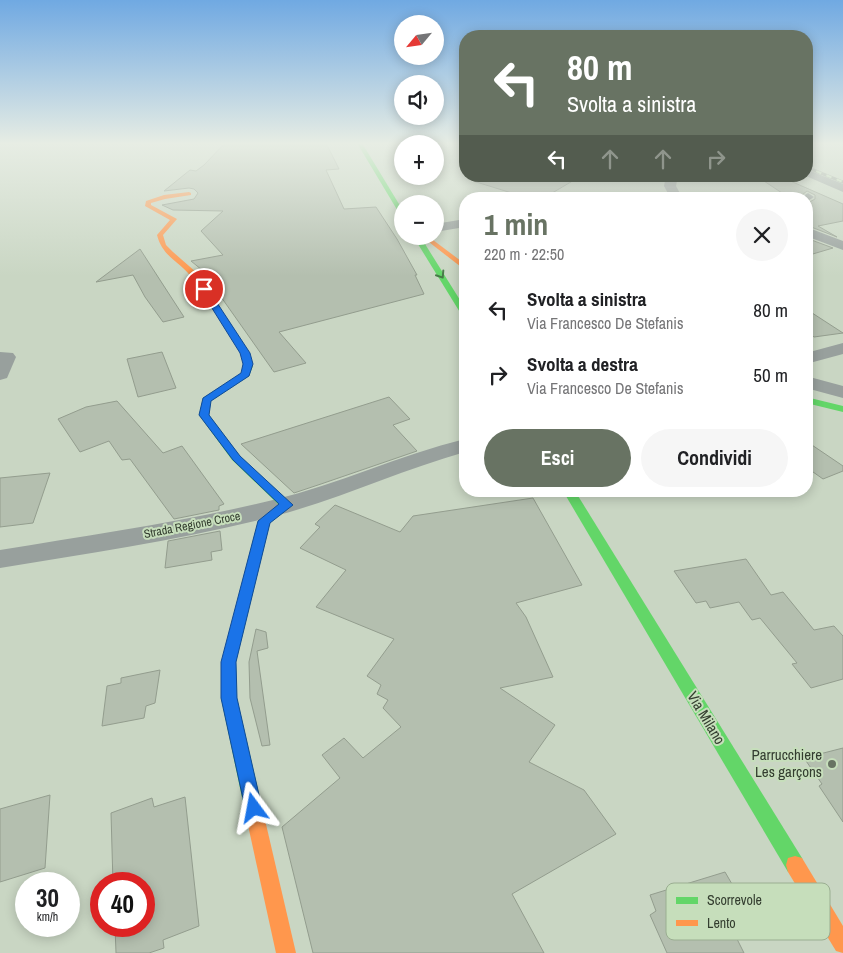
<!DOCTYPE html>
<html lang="it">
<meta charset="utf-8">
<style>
body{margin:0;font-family:"Archivo Narrow",sans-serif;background:#f6f6f6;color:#202124;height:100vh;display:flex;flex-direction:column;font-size:19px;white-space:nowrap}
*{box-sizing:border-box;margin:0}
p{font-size:16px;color:#757577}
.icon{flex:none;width:28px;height:28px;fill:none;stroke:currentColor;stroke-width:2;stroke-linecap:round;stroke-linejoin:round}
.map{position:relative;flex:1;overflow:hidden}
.sheet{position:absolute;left:459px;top:192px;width:354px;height:305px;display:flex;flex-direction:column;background:#fff;border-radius:20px;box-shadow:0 2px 12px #0003}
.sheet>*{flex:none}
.top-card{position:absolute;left:459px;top:30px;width:354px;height:152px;border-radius:20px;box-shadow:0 2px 12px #0003;background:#687363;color:#fff;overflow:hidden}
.needle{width:32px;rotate:241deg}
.fabs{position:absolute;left:394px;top:15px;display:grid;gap:10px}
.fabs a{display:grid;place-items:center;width:50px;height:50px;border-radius:50%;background:#fff;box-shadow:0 2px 12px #0003;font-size:25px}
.speed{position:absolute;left:15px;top:872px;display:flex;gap:10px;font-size:25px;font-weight:700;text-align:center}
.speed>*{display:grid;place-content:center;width:65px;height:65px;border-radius:50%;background:#fff;box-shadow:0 2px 12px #0003;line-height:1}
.speed small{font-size:12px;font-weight:400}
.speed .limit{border:8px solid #d22;background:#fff;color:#111}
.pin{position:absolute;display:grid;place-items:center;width:42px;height:42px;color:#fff;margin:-21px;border:2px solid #fff;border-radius:50%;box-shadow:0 1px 5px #0007}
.me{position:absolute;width:55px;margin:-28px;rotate:347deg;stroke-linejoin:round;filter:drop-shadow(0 0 4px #0008)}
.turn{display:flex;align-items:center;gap:18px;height:105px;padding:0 25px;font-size:22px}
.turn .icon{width:65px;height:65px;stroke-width:2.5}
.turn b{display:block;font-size:35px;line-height:42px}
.lanes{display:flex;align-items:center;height:48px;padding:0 25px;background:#0003;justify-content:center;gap:25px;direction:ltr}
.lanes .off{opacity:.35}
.round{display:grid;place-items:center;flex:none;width:52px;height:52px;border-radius:26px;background:#f6f6f6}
.headline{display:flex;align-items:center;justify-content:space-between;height:85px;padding:0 25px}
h1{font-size:30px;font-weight:800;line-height:38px;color:#687363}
.cta{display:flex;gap:10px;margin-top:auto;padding:10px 25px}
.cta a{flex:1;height:58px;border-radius:30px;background:#687363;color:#fff;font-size:20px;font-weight:800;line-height:58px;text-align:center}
.cta a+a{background:#f6f6f6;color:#202124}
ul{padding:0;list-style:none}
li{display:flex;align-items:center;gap:15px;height:65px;padding:0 25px}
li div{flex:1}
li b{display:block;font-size:19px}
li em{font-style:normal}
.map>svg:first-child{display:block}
.building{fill:#b4bfaf;stroke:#939d8e}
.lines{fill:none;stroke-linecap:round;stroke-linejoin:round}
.street{fill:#98a09d;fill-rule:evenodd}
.fast{fill:#63d668;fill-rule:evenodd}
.slow{fill:#ff974d;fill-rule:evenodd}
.rail-casing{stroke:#969f95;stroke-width:3}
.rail{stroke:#c6debb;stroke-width:2;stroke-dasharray:5.5;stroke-linecap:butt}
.oneway{stroke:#467a46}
.route{fill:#1a73e8;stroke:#114b97}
.poi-dot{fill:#687363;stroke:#c6debb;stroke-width:2}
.labels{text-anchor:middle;stroke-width:4;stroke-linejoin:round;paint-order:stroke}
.street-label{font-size:12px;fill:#333d2f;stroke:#c6debb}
.near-street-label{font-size:15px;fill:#333d2f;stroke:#c6debb}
.near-poi-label{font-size:15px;fill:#333d2f;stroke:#c6debb;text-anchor:end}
.key{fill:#c6debb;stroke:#9aae91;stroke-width:1}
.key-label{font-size:14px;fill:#333d2f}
</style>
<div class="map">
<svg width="843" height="953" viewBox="0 0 843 953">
<rect width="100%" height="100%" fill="#c9d6c3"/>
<g class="building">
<polygon points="326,143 339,169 326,170 344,209 376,207 397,239 417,275 415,275 424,294 279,332 306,363 274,372 202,270 191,261 223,255 201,231 223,211 173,210 162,205 194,199 198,193 194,189 189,188 164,191 190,170 196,171 204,165 224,144"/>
<polygon points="474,176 581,176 542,199 514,199 515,194 473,181"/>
<polygon points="766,176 779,176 843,204 843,221 818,226 837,237 806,225 806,204 815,199 815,195 807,191 797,199 791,199 764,181"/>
<polygon points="806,238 833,248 806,256"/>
<polygon points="140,249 160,280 184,317 163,322 145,297 133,275 96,282"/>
<polygon points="806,309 843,333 814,337 806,331"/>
<polygon points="162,352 176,388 138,397 127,359"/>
<polygon points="389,397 410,419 393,425 417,451 321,484 294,493 241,444"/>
<polygon points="117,401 163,453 182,446 224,504 219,506 219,510 174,519 130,459 122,460 109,441 80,452 58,419 86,407"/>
<polygon points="806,441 843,466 843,471 823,479 806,467"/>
<polygon points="50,473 33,523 0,527 0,478"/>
<polygon points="533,498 582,585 516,603 526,617 553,677 500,688 555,725 529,762 584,790 616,834 512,894 544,953 313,953 282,827 340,778 322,755 344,738 363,758 401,727 383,708 388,700 377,694 381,685 367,676 394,639 316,607 346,570 300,548 320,527 315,524 335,505 400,532 413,516"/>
<polygon points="220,531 222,550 211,552 212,560 165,568 168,541"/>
<polygon points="746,559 771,595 783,592 814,630 834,626 843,636 843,679 811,688 792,664 797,663 760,618 752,620 739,602 710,608 706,601 696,603 674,571"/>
<polygon points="256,629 266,632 268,648 257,651 270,745 262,746 250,698 249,662"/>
<polygon points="160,670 155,703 146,706 144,718 102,726 107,686 121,683 121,678"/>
<polygon points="843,748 843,822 819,786 822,784 804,758"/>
<polygon points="50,795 45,868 0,882 0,809"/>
<polygon points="185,797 199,926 163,940 164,948 149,953 116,953 115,926 144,926 144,884 113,884 111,813 152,798 154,807"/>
<polygon points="725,872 743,903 736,905 750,932 737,939 744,953 667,953 650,915 656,911 650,895"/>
</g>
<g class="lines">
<g class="street">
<polygon points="806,169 843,184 843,192 806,176"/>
<polygon points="666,176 678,176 676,186 683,199 671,199 664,186"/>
<polygon points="808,193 814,197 806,202 806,199 799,199"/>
<polygon points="465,219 465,227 435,232 435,224"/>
<polygon points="806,227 843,241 843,250 806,236"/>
<polygon points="843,343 843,354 806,364 806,353"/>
<polygon points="0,352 13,353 16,357 7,378 0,380"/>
<polygon points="806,376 843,386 843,398 806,388"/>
<path d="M465,439V452C401,470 340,499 275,516C185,539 92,553 0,568V550C91,535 183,522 273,500C339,484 400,455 465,439Z"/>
</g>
<g class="fast">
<polygon points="357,143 362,143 402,209 402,215 399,213"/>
<polygon points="413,236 420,236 465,308 465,316 461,314"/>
<polygon points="248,363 253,366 249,376 211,401 209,415 240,456 293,505 270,523 236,662 237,698 262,807 259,813 253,816 247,813 244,807 221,698 222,662 258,521 279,505 232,460 199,415 203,398 242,373 243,366"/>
<polygon points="806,397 843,406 843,412 806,403"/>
<polygon points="563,491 575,491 802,858 804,865 802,872 795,874 788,872"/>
</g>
<g class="slow">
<path d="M189,192L191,193V195L165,199L151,203V205L177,219L163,235L166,245L173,252L197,273L249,353L253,366L251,368H245L241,353C225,328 210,303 193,279C180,261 163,258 157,235L170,220L145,206L146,201L164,195Z"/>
<polygon points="425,237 429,237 465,264 465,270 425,239"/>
<polygon points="253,798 259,801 262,807 296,953 276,953 244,807 247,801"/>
<polygon points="795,856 802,858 843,926 843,953 836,951 788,872 786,865 788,858"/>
</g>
<g class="rail-casing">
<polyline id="rail" points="806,167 843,182"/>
</g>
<use href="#rail" class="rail"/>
</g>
<defs><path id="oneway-chevron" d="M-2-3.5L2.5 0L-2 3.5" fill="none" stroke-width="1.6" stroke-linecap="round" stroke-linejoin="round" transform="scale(1.25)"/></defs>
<use class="oneway" href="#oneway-chevron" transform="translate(441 275) rotate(57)"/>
<linearGradient id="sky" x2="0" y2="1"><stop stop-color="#70a9e2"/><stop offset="0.52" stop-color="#e7ede4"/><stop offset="1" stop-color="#e7ede4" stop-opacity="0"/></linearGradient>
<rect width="843" height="276" fill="url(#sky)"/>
<polygon class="route" points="201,288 208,289 250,353 253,364 249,376 211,401 209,415 240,456 293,505 270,523 236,662 237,698 262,808 260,814 254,816 247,814 245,808 221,698 221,662 258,521 279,504 233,460 199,415 203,398 241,373 243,364 240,353 200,289"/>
<circle class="poi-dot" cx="832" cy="764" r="5"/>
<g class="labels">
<g class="street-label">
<text transform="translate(192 525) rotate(-11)" y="4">Strada Regione Croce</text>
</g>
<g class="near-street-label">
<text transform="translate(706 718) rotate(59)" y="5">Via Milano</text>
</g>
<g class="near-poi-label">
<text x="822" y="760">Parrucchiere<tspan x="822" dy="17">Les garçons</tspan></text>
</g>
</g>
<rect x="666" y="883" width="164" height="57" rx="8" class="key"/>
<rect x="676" y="897" width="22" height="7" fill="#63d668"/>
<rect x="676" y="920" width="22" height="6" fill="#ff974d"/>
<g class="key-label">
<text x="707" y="905">Scorrevole</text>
<text x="707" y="928">Lento</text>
</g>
</svg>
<div class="fabs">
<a><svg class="needle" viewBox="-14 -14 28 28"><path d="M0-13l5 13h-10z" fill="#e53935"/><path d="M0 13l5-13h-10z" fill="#757577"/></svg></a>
<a><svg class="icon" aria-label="sound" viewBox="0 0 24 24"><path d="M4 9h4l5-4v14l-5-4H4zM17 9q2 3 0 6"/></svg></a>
<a>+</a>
<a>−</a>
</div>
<div class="speed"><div>30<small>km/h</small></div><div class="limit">40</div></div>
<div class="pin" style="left:204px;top:289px;background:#d93025"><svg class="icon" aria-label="arrive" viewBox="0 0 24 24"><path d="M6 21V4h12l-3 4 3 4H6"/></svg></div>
<svg class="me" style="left:254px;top:808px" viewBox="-20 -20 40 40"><path d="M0-17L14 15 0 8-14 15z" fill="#1a73e8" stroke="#fff" stroke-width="4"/></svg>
<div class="top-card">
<div class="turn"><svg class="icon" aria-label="left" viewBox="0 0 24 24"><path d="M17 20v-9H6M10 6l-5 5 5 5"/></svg><div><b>80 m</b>Svolta a sinistra</div></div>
<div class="lanes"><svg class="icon" aria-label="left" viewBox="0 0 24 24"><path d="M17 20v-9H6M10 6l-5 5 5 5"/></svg><svg class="icon off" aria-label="ahead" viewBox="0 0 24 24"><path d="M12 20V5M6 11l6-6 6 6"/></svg><svg class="icon off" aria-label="ahead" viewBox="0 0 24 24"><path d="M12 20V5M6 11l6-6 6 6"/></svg><svg class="icon off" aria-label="right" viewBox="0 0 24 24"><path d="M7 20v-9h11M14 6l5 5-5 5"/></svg></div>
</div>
<section class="sheet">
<div class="headline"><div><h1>1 min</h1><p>220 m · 22:50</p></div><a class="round"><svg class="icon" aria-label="close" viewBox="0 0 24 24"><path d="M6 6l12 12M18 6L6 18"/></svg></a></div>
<ul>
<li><svg class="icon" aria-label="left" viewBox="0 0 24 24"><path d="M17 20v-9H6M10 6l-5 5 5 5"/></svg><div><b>Svolta a sinistra</b><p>Via Francesco De Stefanis</p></div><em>80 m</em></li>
<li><svg class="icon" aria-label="right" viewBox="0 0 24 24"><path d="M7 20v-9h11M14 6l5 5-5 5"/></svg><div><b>Svolta a destra</b><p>Via Francesco De Stefanis</p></div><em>50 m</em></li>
</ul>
<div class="cta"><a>Esci</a><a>Condividi</a></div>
</section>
</div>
